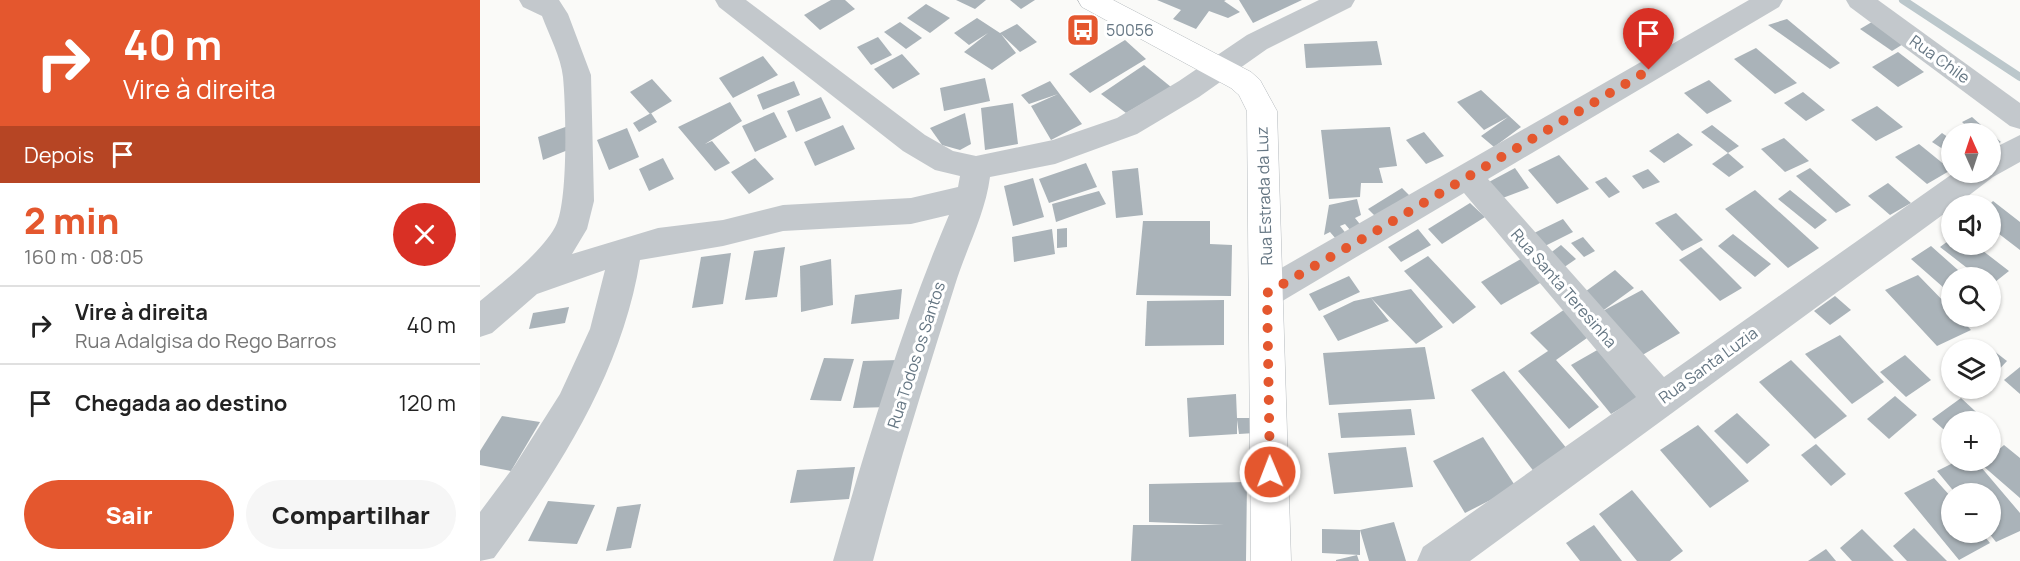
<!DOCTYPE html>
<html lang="pt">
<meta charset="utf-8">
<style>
body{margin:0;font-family:Manrope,sans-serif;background:#f6f6f6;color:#222;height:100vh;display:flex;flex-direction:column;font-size:22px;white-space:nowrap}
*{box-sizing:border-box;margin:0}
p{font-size:20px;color:#767676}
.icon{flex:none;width:33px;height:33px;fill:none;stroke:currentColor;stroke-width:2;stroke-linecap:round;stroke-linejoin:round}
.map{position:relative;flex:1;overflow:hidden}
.side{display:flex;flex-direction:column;background:#fff;width:480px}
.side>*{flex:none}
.guide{background:#e4572e;color:#fff;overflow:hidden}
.needle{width:39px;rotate:357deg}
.fabs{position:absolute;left:1461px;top:123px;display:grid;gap:12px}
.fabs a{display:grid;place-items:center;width:60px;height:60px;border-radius:50%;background:#fff;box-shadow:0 2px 4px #0004;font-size:30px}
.pin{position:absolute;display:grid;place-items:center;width:51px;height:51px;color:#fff;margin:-62px -26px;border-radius:50% 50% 50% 0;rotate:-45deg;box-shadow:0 0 6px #0007}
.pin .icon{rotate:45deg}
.me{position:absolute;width:66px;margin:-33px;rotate:359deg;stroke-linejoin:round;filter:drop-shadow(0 0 4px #0008)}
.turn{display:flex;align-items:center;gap:21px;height:126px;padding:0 24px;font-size:27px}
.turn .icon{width:78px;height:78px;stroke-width:2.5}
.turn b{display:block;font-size:42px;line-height:51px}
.then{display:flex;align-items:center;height:57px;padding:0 24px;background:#0003;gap:12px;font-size:22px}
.round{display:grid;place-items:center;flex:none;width:63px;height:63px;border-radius:32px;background:#f6f6f6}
.overview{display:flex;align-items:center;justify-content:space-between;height:102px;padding:0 24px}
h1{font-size:36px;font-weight:800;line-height:45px;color:#e4572e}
.primary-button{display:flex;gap:12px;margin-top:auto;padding:12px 24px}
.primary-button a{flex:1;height:69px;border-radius:36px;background:#e4572e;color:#fff;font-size:24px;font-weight:800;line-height:69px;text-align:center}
.primary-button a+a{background:#f6f6f6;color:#222}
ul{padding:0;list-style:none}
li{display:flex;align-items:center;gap:18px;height:78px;padding:0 24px;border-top:2px solid #e0e0e0}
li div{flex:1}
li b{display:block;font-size:22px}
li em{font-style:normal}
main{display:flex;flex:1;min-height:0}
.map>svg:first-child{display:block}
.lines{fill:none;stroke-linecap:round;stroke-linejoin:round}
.stream{stroke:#bbc7cb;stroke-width:8}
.building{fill:#aab3b9}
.major-casing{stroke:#b5babe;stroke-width:1}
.minor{fill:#c3c8cc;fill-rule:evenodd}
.major{fill:#fff;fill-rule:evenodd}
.route{stroke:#e4572e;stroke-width:10;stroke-dasharray:0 18}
.labels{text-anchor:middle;stroke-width:6;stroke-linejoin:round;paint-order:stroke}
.poi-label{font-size:16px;fill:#657683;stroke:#fff;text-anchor:start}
.street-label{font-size:16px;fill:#657683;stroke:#fff}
</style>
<main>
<section class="side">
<div class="guide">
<div class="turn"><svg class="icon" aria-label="right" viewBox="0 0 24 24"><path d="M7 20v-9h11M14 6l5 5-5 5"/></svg><div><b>40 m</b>Vire à direita</div></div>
<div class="then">Depois<svg class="icon" aria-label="arrive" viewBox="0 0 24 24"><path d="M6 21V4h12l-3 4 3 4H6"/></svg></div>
</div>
<div class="overview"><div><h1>2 min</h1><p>160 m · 08:05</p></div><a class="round" style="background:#d93025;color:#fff"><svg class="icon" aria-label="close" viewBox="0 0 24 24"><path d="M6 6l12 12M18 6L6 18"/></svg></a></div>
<ul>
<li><svg class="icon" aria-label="right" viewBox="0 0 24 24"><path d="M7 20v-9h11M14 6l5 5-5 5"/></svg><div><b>Vire à direita</b><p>Rua Adalgisa do Rego Barros</p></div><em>40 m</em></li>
<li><svg class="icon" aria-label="arrive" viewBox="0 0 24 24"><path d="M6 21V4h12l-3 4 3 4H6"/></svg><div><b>Chegada ao destino</b></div><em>120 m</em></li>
</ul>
<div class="primary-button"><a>Sair</a><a>Compartilhar</a></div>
</section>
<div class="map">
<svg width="1540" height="561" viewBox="0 0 1540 561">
<rect width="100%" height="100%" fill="#fafaf8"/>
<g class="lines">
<polyline class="stream" points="1423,0 1540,77"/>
</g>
<g class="building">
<polygon points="351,0 365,0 375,9 340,30 324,15"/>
<polygon points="476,0 506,0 495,9"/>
<polygon points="530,0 555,0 541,9"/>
<polygon points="677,0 746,0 744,1 760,12 748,18 729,11 716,29 693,19 701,10"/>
<polygon points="759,0 822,0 773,23"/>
<polygon points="446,4 470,18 450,33 427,18"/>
<polygon points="497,18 520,33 537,24 557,42 540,52 521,34 536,53 512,70 484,52 508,33 489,45 474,33"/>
<polygon points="1307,19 1360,63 1350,69 1288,25"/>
<polygon points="1397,19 1428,41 1412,51 1380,29"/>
<polygon points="420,22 442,38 426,49 404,32"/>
<polygon points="398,37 412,55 391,65 377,47"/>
<polygon points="645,40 666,59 610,93 589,74"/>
<polygon points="897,41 902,65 826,68 824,44"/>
<polygon points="1276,48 1317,83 1295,94 1254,59"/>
<polygon points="1418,52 1444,72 1418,87 1392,67"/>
<polygon points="422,54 440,74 413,89 394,69"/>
<polygon points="283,56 298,75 253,98 239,78"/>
<polygon points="664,65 691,87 646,113 621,94"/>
<polygon points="505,78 510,101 464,111 460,88"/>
<polygon points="172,79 192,101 170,114 150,92"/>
<polygon points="1229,80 1252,101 1227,114 1204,93"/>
<polygon points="314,81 320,95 283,110 277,95"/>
<polygon points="570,81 602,124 571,140 551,106 578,94 549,104 541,95"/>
<polygon points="1001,90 1041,127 1014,147 1001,136 1028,117 1004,130 977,102"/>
<polygon points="1323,92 1345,110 1326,121 1304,103"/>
<polygon points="341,97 351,118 316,132 307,111"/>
<polygon points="250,102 262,121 225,144 232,141 250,163 235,171 198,127"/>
<polygon points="533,103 538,144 505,150 501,108"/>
<polygon points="1397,106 1423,127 1396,141 1371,120"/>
<polygon points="294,112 307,137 275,152 262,126"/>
<polygon points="171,113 177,122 159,132 153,123"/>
<polygon points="485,113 491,144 480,150 462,145 450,128"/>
<polygon points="1492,117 1510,133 1521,142 1510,147 1510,134 1495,134 1482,122"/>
<polygon points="363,125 375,149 335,166 324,142"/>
<polygon points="1232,125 1259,146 1248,153 1221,132"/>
<polygon points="88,126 93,148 63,160 58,137"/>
<polygon points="910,127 917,166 899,168 903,183 881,183 880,197 849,199 841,130"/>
<polygon points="147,128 159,157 129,170 117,140"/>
<polygon points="944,132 964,156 946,164 926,140"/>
<polygon points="1198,133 1213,145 1184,163 1169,151"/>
<polygon points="1462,133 1472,140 1472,155 1452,142"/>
<polygon points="1304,138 1329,161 1305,172 1281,149"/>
<polygon points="1439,144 1471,170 1447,184 1415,157"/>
<polygon points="1248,153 1264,167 1249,177 1232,164"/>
<polygon points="1079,155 1109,189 1077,204 1048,170"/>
<polygon points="183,158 194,179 169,191 159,169"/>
<polygon points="275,158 294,179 269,194 251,172"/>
<polygon points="606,163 617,187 569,203 559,179"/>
<polygon points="658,168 663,215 636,218 632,171"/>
<polygon points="1035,168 1049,188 1020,199 1007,183"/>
<polygon points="1330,168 1371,205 1356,213 1316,176"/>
<polygon points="1168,169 1180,182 1163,189 1152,176"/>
<polygon points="1126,177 1140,192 1129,198 1115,182"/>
<polygon points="553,178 564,217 533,226 524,186"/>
<polygon points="1408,183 1431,203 1410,215 1388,196"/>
<polygon points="922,188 936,202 902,223 888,209"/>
<polygon points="1275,190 1339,248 1308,268 1245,209"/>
<polygon points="1310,190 1347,220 1335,229 1298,199"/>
<polygon points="619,191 626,204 576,222 572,204"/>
<polygon points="877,199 881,215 875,218 887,233 877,238 865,224 860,226 872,241 862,246 850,232 844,235 849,205"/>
<polygon points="1513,201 1540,222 1540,250 1510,227 1510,206 1508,206"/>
<polygon points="990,203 1005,217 962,244 948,229"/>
<polygon points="1196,213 1223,240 1202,251 1175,223"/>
<polygon points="1083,219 1093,232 1063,247 1052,234"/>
<polygon points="663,221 730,221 730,244 752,245 751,296 656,295"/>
<polygon points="587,228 587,247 577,248 577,229"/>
<polygon points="572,229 575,254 534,262 532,237"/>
<polygon points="938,229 951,245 921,262 908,247"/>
<polygon points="1253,234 1291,264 1275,277 1238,246"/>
<polygon points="1103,237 1115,251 1104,257 1091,243"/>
<polygon points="1472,238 1472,244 1494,244 1529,271 1510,286 1510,278 1500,278 1460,247"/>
<polygon points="1081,245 1096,259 1083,268 1069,254"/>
<polygon points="1451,246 1487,278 1472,278 1472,295 1431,259"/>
<polygon points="305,247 297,297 265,300 274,251"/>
<polygon points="1221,247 1262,288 1240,301 1199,260"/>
<polygon points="251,253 243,304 212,308 221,257"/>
<polygon points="948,256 996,307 973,324 924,271"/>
<polygon points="1046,256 1067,279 1021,305 1001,282"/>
<polygon points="351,259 353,305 321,312 320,266"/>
<polygon points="1135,270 1154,288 1121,312 1162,290 1200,333 1159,357 1102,294"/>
<polygon points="1438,275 1472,310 1472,316 1478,316 1491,330 1457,346 1405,290"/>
<polygon points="869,276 880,292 839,311 829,294"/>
<polygon points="422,289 419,319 371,324 375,295"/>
<polygon points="931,289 963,327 936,344 891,298 909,321 858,341 843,316 874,301"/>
<polygon points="1355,296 1371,310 1350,325 1334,311"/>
<polygon points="744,300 744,345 665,346 667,301"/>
<polygon points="89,307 85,323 49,329 53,313"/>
<polygon points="1088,307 1114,333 1076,360 1119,407 1089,429 1038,371 1068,351 1050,333"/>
<polygon points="1360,335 1404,382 1372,404 1325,354"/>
<polygon points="945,347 955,399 849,405 843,353"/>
<polygon points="1119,349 1160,397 1131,414 1091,365"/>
<polygon points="1514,351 1527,361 1512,377 1510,354"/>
<polygon points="1425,355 1451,380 1426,397 1400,372"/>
<polygon points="344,358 374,359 361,401 330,400"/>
<polygon points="419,360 410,407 373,408 383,361"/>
<polygon points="1311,360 1367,416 1335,439 1279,382"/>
<polygon points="1540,367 1540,394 1524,380"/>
<polygon points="1024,371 1096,460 1062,482 991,390"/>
<polygon points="756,394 757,418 773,418 775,433 759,434 757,420 757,434 709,437 707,398"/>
<polygon points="1415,396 1437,415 1409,439 1387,419"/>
<polygon points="1481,398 1507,422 1472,422 1472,437 1452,419"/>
<polygon points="931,409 935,435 861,438 858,413"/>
<polygon points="1257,413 1290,445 1267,464 1234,431"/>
<polygon points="22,416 60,422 31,471 0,465 0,451"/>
<polygon points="1218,425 1269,481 1230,508 1180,450"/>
<polygon points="1003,437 1036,487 985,513 953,461"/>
<polygon points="1336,444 1366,474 1351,486 1321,455"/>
<polygon points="1524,445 1540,458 1540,498 1502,465 1510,460 1510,457"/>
<polygon points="926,447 933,487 854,494 848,453"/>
<polygon points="1479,460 1495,460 1540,513 1540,531 1516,542 1508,532 1510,532 1510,494 1476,494 1457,471"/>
<polygon points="375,467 369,499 310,503 317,470"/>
<polygon points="1454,478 1472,498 1472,532 1501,532 1510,543 1479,560 1424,493"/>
<polygon points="767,482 766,561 651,561 653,525 744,525 669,522 669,484"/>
<polygon points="1152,490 1203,551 1190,561 1157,561 1119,514"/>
<polygon points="68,501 115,505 97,544 48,541"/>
<polygon points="161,504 151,548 126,551 137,507"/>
<polygon points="914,522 926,561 889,561 880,530 880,555 842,553 842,529 880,530"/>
<polygon points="1114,525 1142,561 1100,561 1086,543"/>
<polygon points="1434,528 1467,561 1427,561 1413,546"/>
<polygon points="1382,529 1414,561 1372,561 1360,548"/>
<polygon points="1346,549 1356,561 1328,561"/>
<polygon points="877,555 879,561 856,561 856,560"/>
</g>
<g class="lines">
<g class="major-casing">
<polygon id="major" points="598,0 633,0 771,72 780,80 797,111 811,561 771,561 767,111 759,95 751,88 602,7"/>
</g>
<g class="minor">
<path d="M39,0H79L88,14L111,75L114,201L107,229L92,254L178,228L243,220L303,205L431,198L478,187L480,176L455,170L423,151L239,7L235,0H266L445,135L473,151L496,156L573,140L637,118L699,81L767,35L839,0H875L871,7L787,49L719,97L657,134L575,164L510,177C505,215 486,249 475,285C446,377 417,468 393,561H353C386,446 422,325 469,215L431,224L303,231L243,246L160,260C142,372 80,468 14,558L0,561V512L35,465L80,394L110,329L125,270L57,294L12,333L0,337V301C22,283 66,249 77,223C88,196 86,108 83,77C81,57 69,35 62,16L43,7Z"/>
<polygon points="1269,0 1303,0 1299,7 1008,179 1184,377 1475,172 1510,172 1510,150 1540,135 1540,162 1513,177 1475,206 1472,206 1472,208 990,561 937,561 943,547 1156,397 984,193 799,303 787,308 775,303 770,293 775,283"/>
<polygon points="1366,0 1398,0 1540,103 1540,129 1530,126 1370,7"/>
</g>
<use href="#major" class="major"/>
</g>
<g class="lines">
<polyline class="route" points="790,472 787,293 891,234 1169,70"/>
</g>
<defs>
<g id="bus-square" transform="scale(1.725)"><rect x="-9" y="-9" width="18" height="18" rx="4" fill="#e4572e" stroke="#fff"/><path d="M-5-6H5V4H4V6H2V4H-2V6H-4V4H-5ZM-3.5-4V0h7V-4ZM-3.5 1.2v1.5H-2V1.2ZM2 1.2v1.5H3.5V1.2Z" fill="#fff"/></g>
</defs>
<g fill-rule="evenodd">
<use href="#bus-square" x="603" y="30"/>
</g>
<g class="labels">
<g class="poi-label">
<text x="626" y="36">50056</text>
</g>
<g class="street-label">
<text transform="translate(1460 59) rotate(36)" y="6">Rua Chile</text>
<text transform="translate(784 196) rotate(-92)" y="6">Rua Estrada da Luz</text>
<text transform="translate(1084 288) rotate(49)" y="6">Rua Santa Teresinha</text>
<text transform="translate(436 355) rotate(-72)" y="6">Rua Todos os Santos</text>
<text transform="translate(1228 365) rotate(-36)" y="6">Rua Santa Luzia</text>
</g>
</g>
</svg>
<div class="fabs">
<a><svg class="needle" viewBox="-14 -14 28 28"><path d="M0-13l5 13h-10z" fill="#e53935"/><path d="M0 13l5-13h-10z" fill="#767676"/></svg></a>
<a><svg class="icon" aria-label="sound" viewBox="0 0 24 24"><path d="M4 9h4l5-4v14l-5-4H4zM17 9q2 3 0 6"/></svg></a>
<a><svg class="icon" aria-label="search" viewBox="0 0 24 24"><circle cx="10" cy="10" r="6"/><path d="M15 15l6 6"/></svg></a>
<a><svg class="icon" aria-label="layers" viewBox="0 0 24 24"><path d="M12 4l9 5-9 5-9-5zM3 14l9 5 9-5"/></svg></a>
<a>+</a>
<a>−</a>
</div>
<div class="pin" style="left:1169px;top:70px;background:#d93025"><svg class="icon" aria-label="arrive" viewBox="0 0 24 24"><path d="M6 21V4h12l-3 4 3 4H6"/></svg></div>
<svg class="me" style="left:790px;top:472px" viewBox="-20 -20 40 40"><circle r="17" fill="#e4572e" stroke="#fff" stroke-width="3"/><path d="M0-11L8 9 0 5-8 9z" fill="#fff"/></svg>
</div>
</main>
